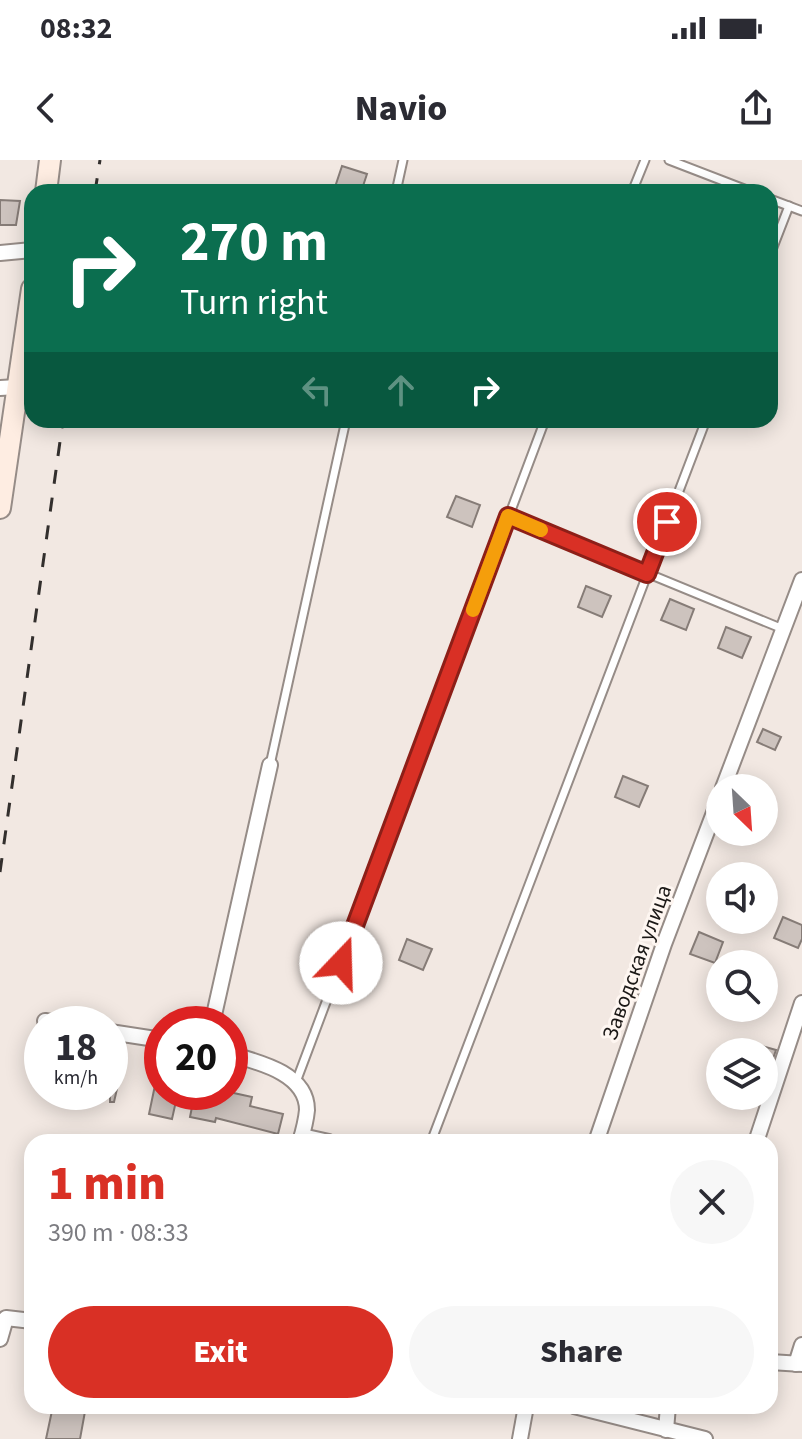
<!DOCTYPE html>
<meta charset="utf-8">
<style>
body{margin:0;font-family:"Source Sans 3",sans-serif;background:#f7f7f7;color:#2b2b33;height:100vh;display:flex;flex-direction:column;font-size:30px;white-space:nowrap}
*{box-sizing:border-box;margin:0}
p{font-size:26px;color:#7c7c81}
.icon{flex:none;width:44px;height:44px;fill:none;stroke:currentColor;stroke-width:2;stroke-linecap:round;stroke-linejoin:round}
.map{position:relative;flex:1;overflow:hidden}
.panel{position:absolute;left:24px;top:974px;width:754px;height:280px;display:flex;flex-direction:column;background:#fff;border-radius:24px;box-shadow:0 4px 20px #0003}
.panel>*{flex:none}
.top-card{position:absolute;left:24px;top:24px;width:754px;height:244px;border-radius:24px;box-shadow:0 4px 20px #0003;background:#0b6e4f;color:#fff;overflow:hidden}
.needle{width:52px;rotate:155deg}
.controls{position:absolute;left:706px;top:614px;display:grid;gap:16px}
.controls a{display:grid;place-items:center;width:72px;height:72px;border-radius:50%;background:#fff;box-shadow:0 4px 20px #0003;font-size:40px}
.speed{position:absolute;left:24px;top:846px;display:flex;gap:16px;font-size:40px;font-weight:700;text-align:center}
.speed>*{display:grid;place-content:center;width:104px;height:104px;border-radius:50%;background:#fff;box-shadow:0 4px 20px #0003;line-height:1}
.speed small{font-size:20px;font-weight:400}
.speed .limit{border:12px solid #d22;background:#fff;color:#111}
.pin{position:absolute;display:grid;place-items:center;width:68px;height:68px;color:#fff;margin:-34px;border:4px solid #fff;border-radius:50%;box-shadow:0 2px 8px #0007}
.me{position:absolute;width:88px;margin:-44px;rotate:21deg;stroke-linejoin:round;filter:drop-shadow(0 0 6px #0008)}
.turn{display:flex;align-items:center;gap:28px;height:168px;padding:0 24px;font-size:36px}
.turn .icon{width:104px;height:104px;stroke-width:2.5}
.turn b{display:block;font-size:56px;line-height:68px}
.lanes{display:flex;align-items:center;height:76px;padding:0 24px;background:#0003;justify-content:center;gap:40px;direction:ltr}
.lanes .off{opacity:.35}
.round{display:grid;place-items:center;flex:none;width:84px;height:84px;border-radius:42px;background:#f7f7f7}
.headline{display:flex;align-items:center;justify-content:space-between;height:136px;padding:0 24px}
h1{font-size:48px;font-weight:800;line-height:60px;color:#d93025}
.primary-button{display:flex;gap:16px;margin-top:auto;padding:16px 24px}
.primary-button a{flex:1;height:92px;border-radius:48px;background:#d93025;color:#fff;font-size:32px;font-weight:800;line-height:92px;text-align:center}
.primary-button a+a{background:#f7f7f7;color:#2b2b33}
.status{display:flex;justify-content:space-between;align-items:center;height:56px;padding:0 40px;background:#fff;direction:ltr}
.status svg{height:22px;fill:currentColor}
header{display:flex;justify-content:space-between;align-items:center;height:104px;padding:0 24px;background:#fff;font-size:36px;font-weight:800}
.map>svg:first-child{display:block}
.building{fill:#cdc3be;stroke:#867c77;stroke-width:2}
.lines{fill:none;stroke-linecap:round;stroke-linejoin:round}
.lane-casing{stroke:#968c87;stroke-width:11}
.street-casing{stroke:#968c87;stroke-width:18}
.secondary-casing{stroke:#968c87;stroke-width:24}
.lane{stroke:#fff;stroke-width:7}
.street{stroke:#fff;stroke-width:14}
.secondary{stroke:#feede2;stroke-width:20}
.rail{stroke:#332f2d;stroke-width:3;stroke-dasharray:14 14;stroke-linecap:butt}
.route-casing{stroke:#8d1f18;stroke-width:20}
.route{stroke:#d93025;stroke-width:14}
.slow{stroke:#f59e0b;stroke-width:14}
.labels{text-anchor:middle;stroke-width:6;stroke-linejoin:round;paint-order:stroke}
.street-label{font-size:22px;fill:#1b1816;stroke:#fef6f1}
</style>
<div class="status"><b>08:32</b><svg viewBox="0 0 49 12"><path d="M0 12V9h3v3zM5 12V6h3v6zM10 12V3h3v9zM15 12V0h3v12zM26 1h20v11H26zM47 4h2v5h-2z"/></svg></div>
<header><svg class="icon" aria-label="back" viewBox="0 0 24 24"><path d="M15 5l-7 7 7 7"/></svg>Navio<svg class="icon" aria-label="share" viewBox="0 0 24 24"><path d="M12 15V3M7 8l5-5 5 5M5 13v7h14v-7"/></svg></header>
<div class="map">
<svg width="802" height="1279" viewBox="0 0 802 1279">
<rect width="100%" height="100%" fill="#f2e8e2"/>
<g class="building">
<polygon points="342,6 367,14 361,32 350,32 335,27"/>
<polygon points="0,40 20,41 16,65 0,65"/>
<polygon points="456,336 480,345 472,367 447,357"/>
<polygon points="586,426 611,436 602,457 578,447"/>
<polygon points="670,439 694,449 686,470 661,460"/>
<polygon points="726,467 751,477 742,498 718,488"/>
<polygon points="763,569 781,577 775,590 757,582"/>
<polygon points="623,616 648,626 639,647 615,637"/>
<polygon points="783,757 802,765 802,779 798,788 774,778"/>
<polygon points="699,772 723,782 715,803 690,794"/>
<polygon points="407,779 432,789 423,810 399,800"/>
<polygon points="748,882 776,890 768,913 764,911 764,892 745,892"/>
<polygon points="110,909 121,911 114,942 110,942"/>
<polygon points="158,911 162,912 162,932 178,932 172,959 149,954"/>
<polygon points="195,932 228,935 229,932 252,937 250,946 283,954 278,974 216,958 215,962 190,957"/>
<polygon points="53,1246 86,1246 80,1279 46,1279"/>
</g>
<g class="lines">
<g class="lane-casing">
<g id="lane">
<polyline points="669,0 752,32"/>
<polyline points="396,32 403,0"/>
<polyline points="632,32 645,0"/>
<polyline points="770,39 802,51"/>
<polyline points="770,95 789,46"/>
<polyline points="508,356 783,469"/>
<polyline points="270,605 346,260"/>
<polyline points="296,922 545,260"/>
<polyline points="431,982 706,260"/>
</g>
</g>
<g class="street-casing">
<g id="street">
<polyline points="0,93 32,90"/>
<polyline points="0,228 17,227"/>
<polyline points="723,628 802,420"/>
<polyline points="45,861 63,864"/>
<polyline points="212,864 270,605"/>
<polyline points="110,872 162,880"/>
<path d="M230,894C258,902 307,913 307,950C306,961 303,972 300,982"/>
<polyline points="302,976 329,982"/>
<polyline points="596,982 664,784 720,637"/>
<polyline points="756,982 802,843"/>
<polyline points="0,1179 6,1158 32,1161"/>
<polyline points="770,1202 802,1204"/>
<polyline points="796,1204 802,1185"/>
<polyline points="574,1246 705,1279"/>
<polyline points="666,1270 668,1246"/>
<polyline points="520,1279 526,1246"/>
</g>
</g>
<g class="secondary-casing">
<g id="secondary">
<polyline points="46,32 50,0"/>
<polyline points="0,348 32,129"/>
</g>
</g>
<use href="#lane" class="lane"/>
<use href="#street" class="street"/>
<use href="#secondary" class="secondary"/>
<g class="rail">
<polyline points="95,32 100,0"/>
<polyline points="0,712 63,260"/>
</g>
</g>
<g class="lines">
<g class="route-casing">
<polyline id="route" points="341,803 508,356 647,414 667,362"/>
</g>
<use href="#route" class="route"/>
<polyline class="slow" points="473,450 508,356 541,370"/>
</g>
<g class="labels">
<g class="street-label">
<text transform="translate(636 802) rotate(-70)" y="8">Заводская улица</text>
</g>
</g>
</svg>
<div class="controls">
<a><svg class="needle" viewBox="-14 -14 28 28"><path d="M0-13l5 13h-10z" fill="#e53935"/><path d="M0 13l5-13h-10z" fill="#7c7c81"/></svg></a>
<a><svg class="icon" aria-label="sound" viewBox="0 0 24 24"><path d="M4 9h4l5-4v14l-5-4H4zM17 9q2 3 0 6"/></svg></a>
<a><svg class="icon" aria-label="search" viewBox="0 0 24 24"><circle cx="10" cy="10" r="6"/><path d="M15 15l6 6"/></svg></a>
<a><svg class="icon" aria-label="layers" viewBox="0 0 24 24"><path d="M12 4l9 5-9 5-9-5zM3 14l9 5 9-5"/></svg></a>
</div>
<div class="speed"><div>18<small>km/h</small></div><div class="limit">20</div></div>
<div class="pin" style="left:667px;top:362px;background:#d93025"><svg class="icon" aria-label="arrive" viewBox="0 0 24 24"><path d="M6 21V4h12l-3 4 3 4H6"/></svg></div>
<svg class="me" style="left:341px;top:803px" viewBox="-20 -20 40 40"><circle r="19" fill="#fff"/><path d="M0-13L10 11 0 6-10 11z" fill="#d93025"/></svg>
<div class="top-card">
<div class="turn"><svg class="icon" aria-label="right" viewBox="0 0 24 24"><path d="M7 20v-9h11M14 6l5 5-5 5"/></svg><div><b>270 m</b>Turn right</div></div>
<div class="lanes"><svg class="icon off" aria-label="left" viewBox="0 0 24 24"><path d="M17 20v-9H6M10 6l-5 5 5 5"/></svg><svg class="icon off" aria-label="ahead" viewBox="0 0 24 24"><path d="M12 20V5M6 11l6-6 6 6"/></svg><svg class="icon" aria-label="right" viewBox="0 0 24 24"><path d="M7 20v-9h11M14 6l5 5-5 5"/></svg></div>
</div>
<section class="panel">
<div class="headline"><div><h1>1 min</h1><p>390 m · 08:33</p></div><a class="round"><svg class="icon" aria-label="close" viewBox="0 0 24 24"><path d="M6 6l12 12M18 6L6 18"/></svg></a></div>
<div class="primary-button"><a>Exit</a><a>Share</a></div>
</section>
</div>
